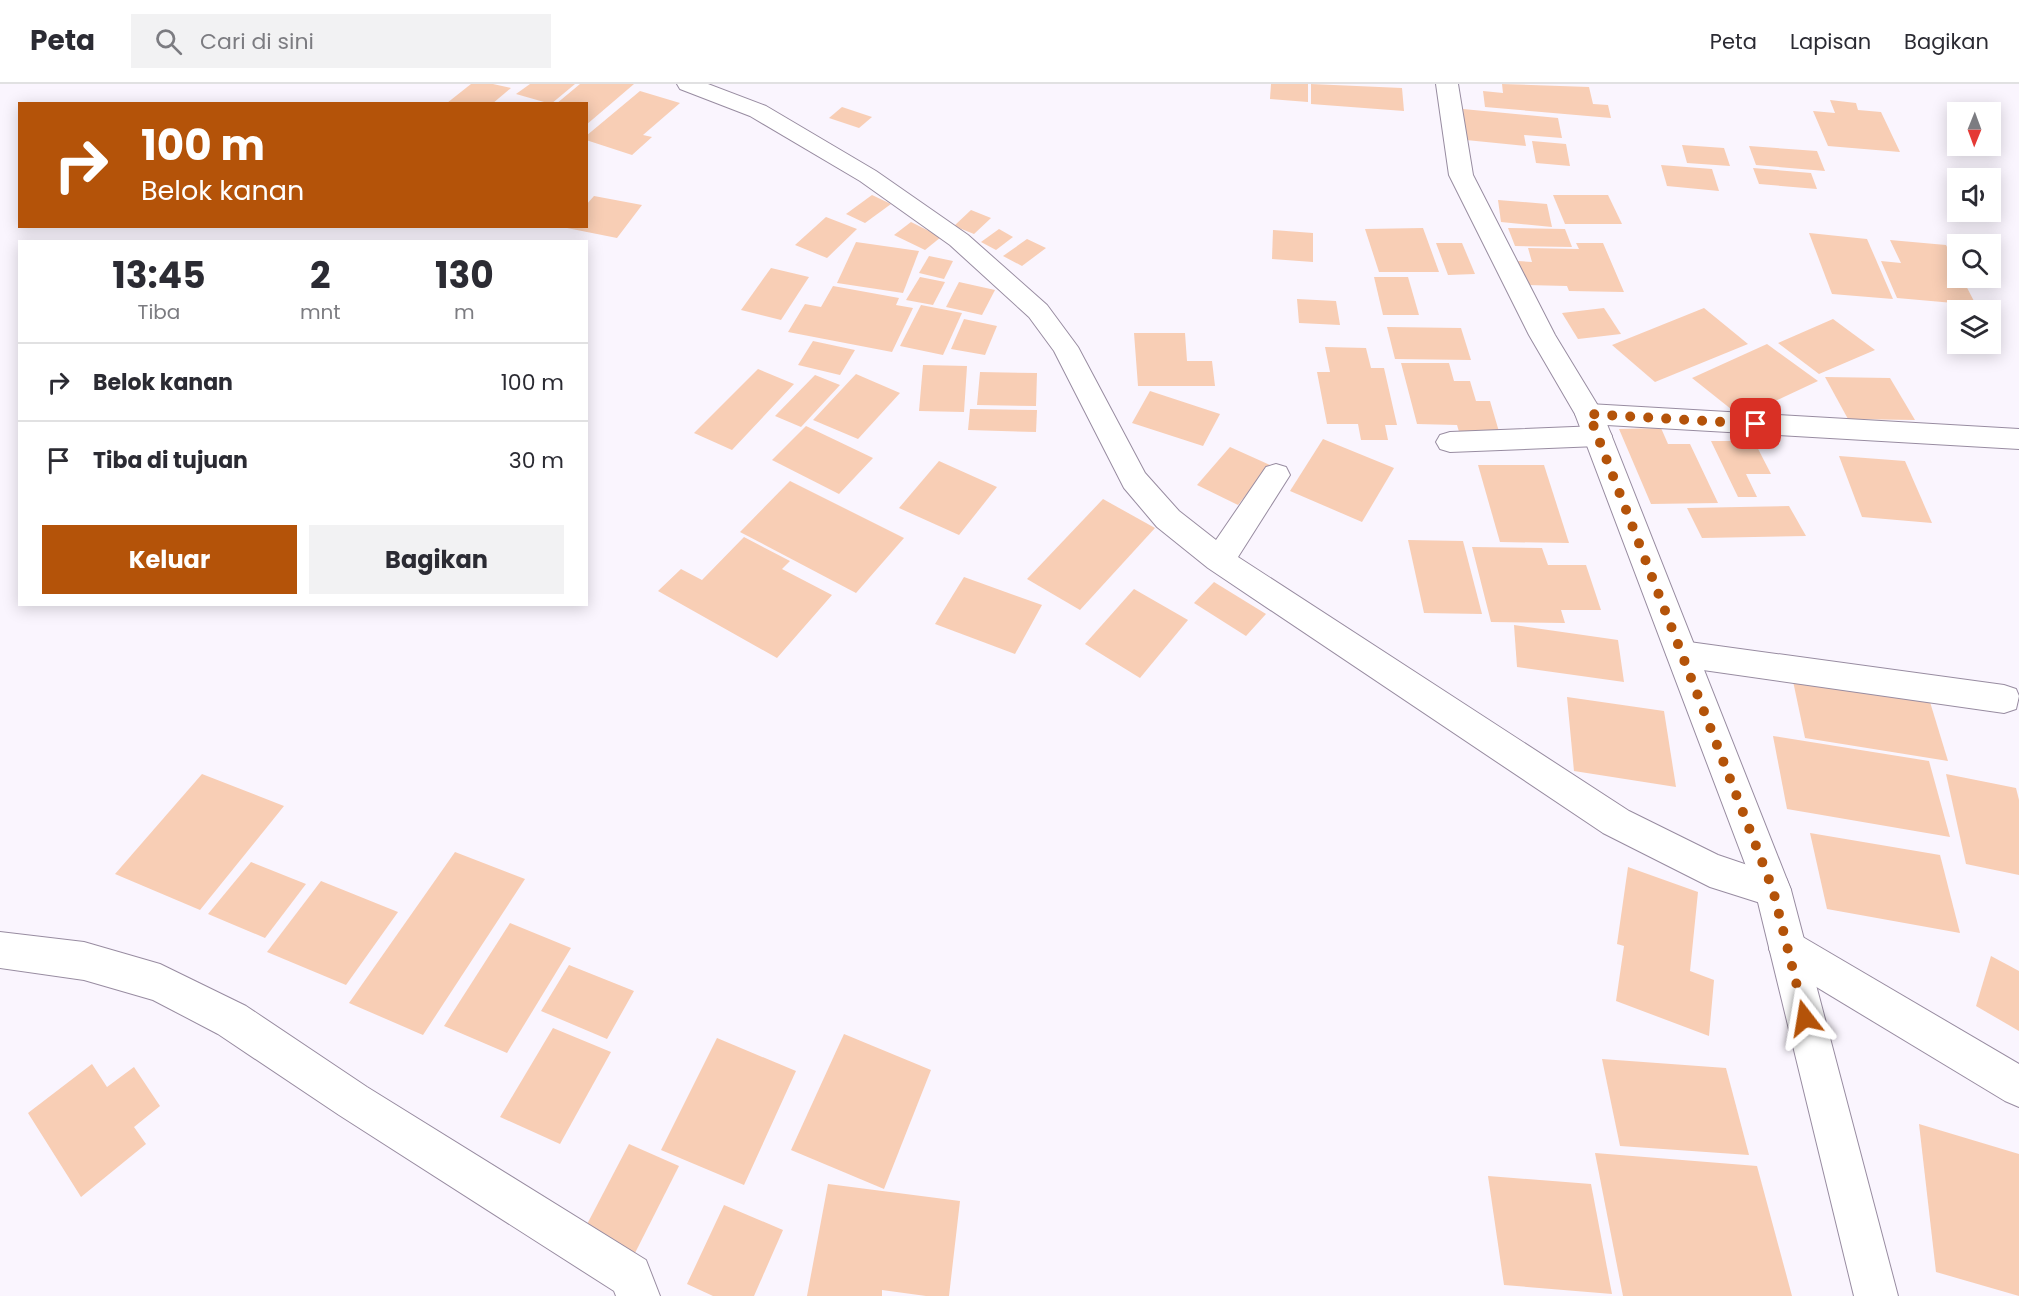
<!DOCTYPE html>
<html lang="id">
<style>
body{margin:0;font-family:Poppins,sans-serif;background:#f2f2f3;color:#2b2b33;height:100vh;display:flex;flex-direction:column;font-size:22px;white-space:nowrap}
*{box-sizing:border-box;margin:0}
p{font-size:20px;color:#7c7c81}
.icon{flex:none;width:33px;height:33px;fill:none;stroke:currentColor;stroke-width:2;stroke-linecap:round;stroke-linejoin:round}
.map{position:relative;flex:1;overflow:hidden}
.panel{position:absolute;left:18px;top:156px;width:570px;height:366px;display:flex;flex-direction:column;background:#fff;border-radius:0px;box-shadow:0 3px 15px #0003}
.panel>*{flex:none}
.guide{position:absolute;left:18px;top:18px;width:570px;height:126px;border-radius:0px;box-shadow:0 3px 15px #0003;background:#b45309;color:#fff;overflow:hidden}
.needle{width:39px;rotate:181deg}
.tools{position:absolute;left:1947px;top:18px;display:grid;gap:12px}
.tools a{display:grid;place-items:center;width:54px;height:54px;border-radius:0px;background:#fff;box-shadow:0 3px 15px #0003;font-size:30px}
.pin{position:absolute;display:grid;place-items:center;width:51px;height:51px;color:#fff;margin:-26px;border-radius:12px;box-shadow:0 3px 9px #0006}
.me{position:absolute;width:66px;margin:-33px;rotate:346deg;stroke-linejoin:round;filter:drop-shadow(0 0 4px #0008)}
.turn{display:flex;align-items:center;gap:21px;height:126px;padding:0 24px;font-size:27px}
.turn .icon{width:78px;height:78px;stroke-width:2.5}
.turn b{display:block;font-size:42px;line-height:51px}
.eta{display:flex;justify-content:space-evenly;align-items:center;height:102px;text-align:center}
.eta b{font-size:36px;font-weight:700;line-height:42px}
.button{display:flex;gap:12px;margin-top:auto;padding:12px 24px}
.button a{flex:1;height:69px;border-radius:0px;background:#b45309;color:#fff;font-size:24px;font-weight:700;line-height:69px;text-align:center}
.button a+a{background:#f2f2f3;color:#2b2b33}
ul{padding:0;list-style:none}
li{display:flex;align-items:center;gap:18px;height:78px;padding:0 24px;border-top:2px solid #e1e1e2}
li div{flex:1}
li b{display:block;font-size:22px}
li em{font-style:normal}
header{display:flex;align-items:center;gap:36px;box-sizing:border-box;height:84px;padding:0 30px;background:#fff;border-bottom:2px solid #e1e1e2}
header strong{font-size:28px}
nav{display:flex;gap:33px;margin-inline-start:auto;font-size:21px}
.search{width:420px;height:54px;background:#f2f2f3;display:flex;align-items:center;gap:15px;box-sizing:border-box;padding:0 21px;border-radius:0px;color:#7c7c81;font-size:22px}
.map>svg:first-child{display:block}
.building{fill:#f8ceb5}
.lines{fill:none;stroke-linecap:round;stroke-linejoin:round}
.street-casing{stroke:#988ca1;stroke-width:2}
.secondary-casing{stroke:#988ca1;stroke-width:2}
.street{fill:#fff;fill-rule:evenodd}
.secondary{fill:#fff;fill-rule:evenodd}
.route{stroke:#b45309;stroke-width:10;stroke-dasharray:0 18}
</style>
<header>
<strong>Peta</strong>
<div class="search"><svg class="icon" aria-label="search" viewBox="0 0 24 24"><circle cx="10" cy="10" r="6"/><path d="M15 15l6 6"/></svg>Cari di sini</div>
<nav><a>Peta</a><a>Lapisan</a><a>Bagikan</a></nav>
</header>
<div class="map">
<svg width="2019" height="1212" viewBox="0 0 2019 1212">
<rect width="100%" height="100%" fill="#faf5fe"/>
<g class="building">
<polygon points="471,0 493,0 511,4 492,20 447,19"/>
<polygon points="530,0 575,0 551,20 516,10"/>
<polygon points="580,0 634,0 586,41 586,20 556,20"/>
<polygon points="1271,0 1308,0 1308,18 1270,15"/>
<polygon points="1311,0 1402,4 1404,27 1311,20"/>
<polygon points="1502,0 1589,3 1593,20 1608,21 1611,34 1485,23 1483,7 1503,9"/>
<polygon points="640,7 680,19 643,51 652,53 632,71 586,56 586,52"/>
<polygon points="1830,16 1856,19 1858,26 1881,28 1900,68 1828,62 1813,27 1835,29"/>
<polygon points="842,23 872,33 859,44 829,34"/>
<polygon points="1463,25 1558,34 1562,54 1524,51 1526,62 1466,56"/>
<polygon points="1532,57 1566,60 1570,82 1536,79"/>
<polygon points="1682,61 1724,64 1730,82 1687,79"/>
<polygon points="1749,62 1817,67 1825,87 1756,81"/>
<polygon points="1661,81 1712,85 1719,107 1667,102"/>
<polygon points="1753,84 1811,89 1817,105 1759,100"/>
<polygon points="872,111 891,120 865,139 846,130"/>
<polygon points="1553,111 1608,111 1622,140 1565,140"/>
<polygon points="594,112 642,121 617,154 567,144 586,142 586,121"/>
<polygon points="1498,116 1547,120 1552,143 1501,138"/>
<polygon points="971,126 991,134 974,150 954,142"/>
<polygon points="826,133 857,145 827,174 795,161"/>
<polygon points="911,138 941,153 925,166 894,151"/>
<polygon points="1423,144 1439,188 1379,188 1365,145"/>
<polygon points="1508,144 1565,145 1572,163 1515,162"/>
<polygon points="999,145 1013,153 996,166 981,158"/>
<polygon points="1273,146 1313,149 1313,178 1272,175"/>
<polygon points="1809,149 1867,155 1893,215 1832,210"/>
<polygon points="1027,155 1046,164 1022,182 1003,172"/>
<polygon points="1890,156 1946,161 1958,184 1958,194 1962,194 1976,221 1897,214 1881,177 1901,179"/>
<polygon points="856,158 919,167 903,209 837,199"/>
<polygon points="1436,159 1462,159 1475,190 1448,191"/>
<polygon points="1576,159 1603,159 1624,208 1569,207 1567,202 1526,201 1518,177 1532,178 1528,164 1579,165"/>
<polygon points="929,172 953,177 944,195 919,189"/>
<polygon points="771,184 809,193 781,236 741,226"/>
<polygon points="920,193 945,198 933,221 906,216"/>
<polygon points="1374,193 1408,193 1419,231 1383,231"/>
<polygon points="959,198 995,206 982,231 946,223"/>
<polygon points="833,202 899,214 896,221 913,224 892,268 788,248 805,220 821,223"/>
<polygon points="1297,215 1336,217 1340,241 1299,239"/>
<polygon points="921,221 962,229 943,271 900,262"/>
<polygon points="1604,224 1621,250 1578,255 1562,229"/>
<polygon points="1704,224 1748,260 1655,298 1612,261"/>
<polygon points="964,235 997,242 985,271 951,265"/>
<polygon points="1833,235 1875,266 1819,290 1778,259"/>
<polygon points="1387,243 1461,244 1471,276 1395,275"/>
<polygon points="1134,249 1185,249 1187,277 1212,277 1215,302 1138,302"/>
<polygon points="813,257 855,266 840,291 798,281"/>
<polygon points="1767,260 1818,297 1741,333 1692,294"/>
<polygon points="1325,263 1366,264 1371,284 1384,284 1397,341 1385,341 1388,356 1361,356 1358,340 1327,340 1317,288 1330,288"/>
<polygon points="1401,279 1449,279 1454,297 1470,297 1476,317 1490,317 1500,351 1460,351 1457,341 1417,340"/>
<polygon points="923,281 967,282 964,328 919,327"/>
<polygon points="758,285 794,300 732,366 694,349"/>
<polygon points="980,288 1037,289 1036,322 977,321"/>
<polygon points="856,290 900,309 858,355 813,336"/>
<polygon points="815,291 840,301 801,343 775,332"/>
<polygon points="1825,293 1890,294 1915,336 1848,335"/>
<polygon points="1150,307 1220,330 1203,362 1132,339"/>
<polygon points="970,325 1037,326 1036,348 968,346"/>
<polygon points="806,342 873,374 839,410 772,376"/>
<polygon points="1661,344 1668,360 1690,360 1718,419 1651,420 1619,345"/>
<polygon points="1323,355 1394,384 1362,438 1290,407"/>
<polygon points="1711,357 1754,357 1771,390 1746,390 1757,413 1738,413"/>
<polygon points="1230,363 1270,381 1238,421 1197,401"/>
<polygon points="1839,372 1905,377 1932,439 1862,433"/>
<polygon points="939,377 997,403 959,451 899,424"/>
<polygon points="1478,381 1544,381 1569,459 1500,458"/>
<polygon points="790,397 904,454 856,509 740,448"/>
<polygon points="1103,415 1155,444 1080,526 1027,495"/>
<polygon points="1789,422 1806,452 1702,454 1687,424"/>
<polygon points="744,453 790,477 782,485 832,511 777,574 658,507 681,485 702,496"/>
<polygon points="1408,456 1463,457 1482,530 1424,529"/>
<polygon points="1472,463 1542,464 1548,481 1586,481 1601,526 1561,526 1565,539 1491,538"/>
<polygon points="964,493 1042,521 1015,570 935,540"/>
<polygon points="1214,498 1266,530 1246,552 1194,519"/>
<polygon points="1134,505 1188,536 1140,594 1085,560"/>
<polygon points="1514,541 1618,556 1624,598 1517,583"/>
<polygon points="1793,597 1930,618 1948,677 1805,654"/>
<polygon points="1567,613 1664,627 1676,703 1574,687"/>
<polygon points="1773,652 1929,677 1950,753 1787,725"/>
<polygon points="202,690 284,722 200,826 115,790"/>
<polygon points="1946,690 2016,704 2019,716 2019,791 1966,780"/>
<polygon points="1810,749 1940,771 1960,849 1827,825"/>
<polygon points="455,768 525,795 423,951 349,919"/>
<polygon points="251,778 306,800 265,854 208,830"/>
<polygon points="1628,783 1698,808 1690,887 1714,896 1709,952 1616,917 1624,862 1617,860"/>
<polygon points="321,797 398,828 346,901 267,868"/>
<polygon points="510,839 571,864 507,969 444,942"/>
<polygon points="1991,872 2019,887 2019,947 1976,922"/>
<polygon points="569,881 634,907 607,955 541,927"/>
<polygon points="553,944 611,968 560,1060 500,1033"/>
<polygon points="844,950 931,986 884,1105 791,1066"/>
<polygon points="717,954 796,987 744,1101 661,1066"/>
<polygon points="1602,975 1726,984 1749,1071 1620,1062"/>
<polygon points="92,980 107,1003 134,983 160,1022 134,1043 146,1060 81,1113 28,1029"/>
<polygon points="1919,1040 2019,1070 2019,1212 1936,1188"/>
<polygon points="629,1060 679,1082 635,1169 584,1146"/>
<polygon points="1595,1069 1757,1082 1792,1212 1623,1212"/>
<polygon points="1488,1092 1591,1100 1612,1210 1504,1201"/>
<polygon points="828,1100 960,1117 949,1212 926,1212 882,1206 882,1212 807,1212"/>
<polygon points="724,1121 783,1146 754,1212 713,1212 687,1200"/>
</g>
<g class="lines">
<g class="street-casing">
<g id="street">
<polygon points="677,0 708,0 766,22 876,87 968,151 1047,221 1078,263 1145,389 1179,427 1216,456 1266,383 1276,380 1286,383 1290,391 1238,473 1629,727 1718,771 1786,794 1791,806 1786,818 1773,823 1710,803 1603,749 1208,484 1157,443 1124,404 1054,267 1029,233 950,161 860,97 750,32 680,5"/>
<polygon points="1589,320 2019,345 2019,365 1589,340 1579,337 1575,330 1579,323"/>
<polygon points="1598,342 1608,345 1612,352 1608,359 1598,362 1450,368 1440,365 1436,358 1440,351 1450,348"/>
<polygon points="1682,557 2004,601 2016,605 2019,612 2016,625 2004,629 1682,583 1671,579 1666,570 1671,561"/>
<polygon points="1788,847 1801,852 2019,980 2019,1023 2005,1017 1775,878 1769,865 1775,852"/>
<polygon points="0,848 84,858 160,880 246,922 367,1003 646,1176 660,1212 616,1212 614,1207 339,1031 218,950 153,916 84,896 0,884"/>
</g>
</g>
<g class="secondary-casing">
<polygon id="secondary" points="1436,0 1458,0 1473,91 1555,251 1603,330 1791,806 1898,1212 1854,1212 1755,806 1575,330 1529,251 1449,91"/>
</g>
<use href="#street" class="street"/>
<use href="#secondary" class="secondary"/>
</g>
<g class="lines">
<polyline class="route" points="1756,340 1589,330 1773,806 1805,934"/>
</g>
</svg>
<div class="tools">
<a><svg class="needle" viewBox="-14 -14 28 28"><path d="M0-13l5 13h-10z" fill="#e53935"/><path d="M0 13l5-13h-10z" fill="#7c7c81"/></svg></a>
<a><svg class="icon" aria-label="sound" viewBox="0 0 24 24"><path d="M4 9h4l5-4v14l-5-4H4zM17 9q2 3 0 6"/></svg></a>
<a><svg class="icon" aria-label="search" viewBox="0 0 24 24"><circle cx="10" cy="10" r="6"/><path d="M15 15l6 6"/></svg></a>
<a><svg class="icon" aria-label="layers" viewBox="0 0 24 24"><path d="M12 4l9 5-9 5-9-5zM3 14l9 5 9-5"/></svg></a>
</div>
<div class="pin" style="left:1756px;top:340px;background:#d93025"><svg class="icon" aria-label="arrive" viewBox="0 0 24 24"><path d="M6 21V4h12l-3 4 3 4H6"/></svg></div>
<svg class="me" style="left:1805px;top:934px" viewBox="-20 -20 40 40"><path d="M0-17L14 15 0 8-14 15z" fill="#b45309" stroke="#fff" stroke-width="4"/></svg>
<div class="guide">
<div class="turn"><svg class="icon" aria-label="right" viewBox="0 0 24 24"><path d="M7 20v-9h11M14 6l5 5-5 5"/></svg><div><b>100 m</b>Belok kanan</div></div>
</div>
<section class="panel">
<div class="eta">
<div><b>13:45</b><p>Tiba</p></div>
<div><b>2</b><p>mnt</p></div>
<div><b>130</b><p>m</p></div>
</div>
<ul>
<li><svg class="icon" aria-label="right" viewBox="0 0 24 24"><path d="M7 20v-9h11M14 6l5 5-5 5"/></svg><div><b>Belok kanan</b></div><em>100 m</em></li>
<li><svg class="icon" aria-label="arrive" viewBox="0 0 24 24"><path d="M6 21V4h12l-3 4 3 4H6"/></svg><div><b>Tiba di tujuan</b></div><em>30 m</em></li>
</ul>
<div class="button"><a>Keluar</a><a>Bagikan</a></div>
</section>
</div>
